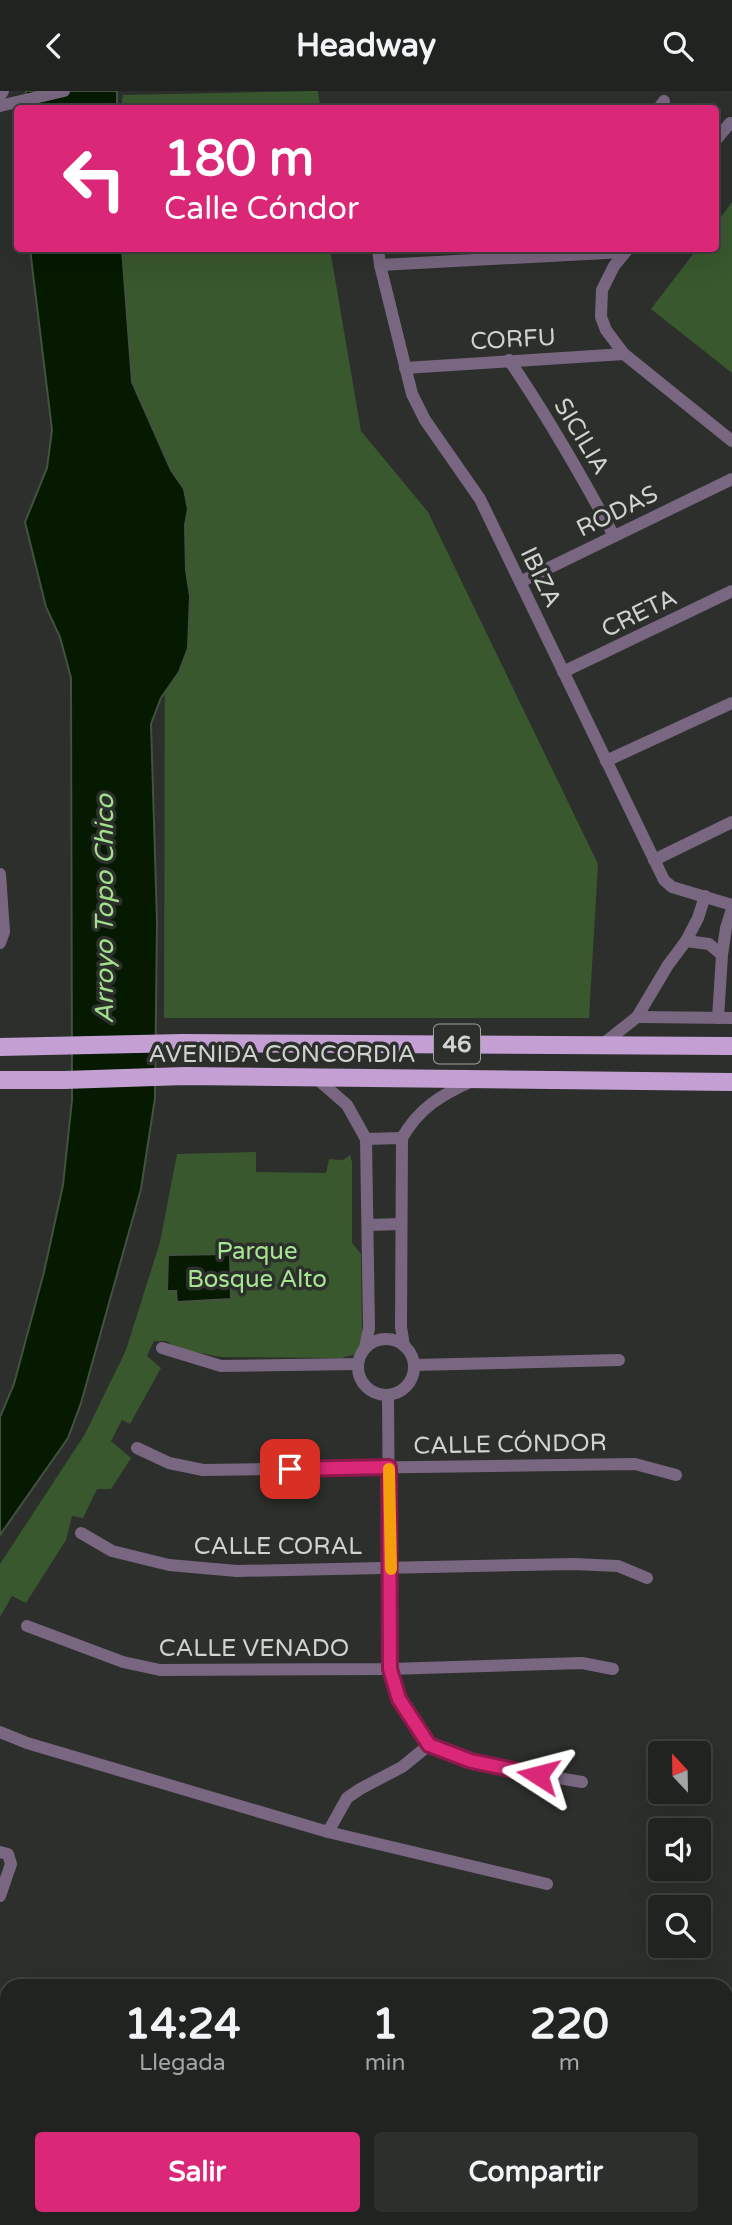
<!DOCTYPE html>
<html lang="es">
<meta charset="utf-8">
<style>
body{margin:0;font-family:"Varela Round",sans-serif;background:#2d2f2d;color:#f1f3f6;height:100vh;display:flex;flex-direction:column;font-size:26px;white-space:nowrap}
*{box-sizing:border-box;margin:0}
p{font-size:23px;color:#a2a4a5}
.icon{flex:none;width:38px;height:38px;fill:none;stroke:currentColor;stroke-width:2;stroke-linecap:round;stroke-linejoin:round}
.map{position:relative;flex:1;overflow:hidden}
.sheet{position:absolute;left:0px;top:1888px;width:733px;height:247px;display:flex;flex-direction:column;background:#212320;border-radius:21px 21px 0 0;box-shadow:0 7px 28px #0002,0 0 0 2px #3e403e}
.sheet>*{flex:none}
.banner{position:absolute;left:14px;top:14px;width:705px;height:147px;border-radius:7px;box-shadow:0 7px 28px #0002,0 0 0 2px #3e403e;background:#db2777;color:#fff;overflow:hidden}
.needle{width:46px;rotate:338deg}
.fabs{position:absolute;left:648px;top:1650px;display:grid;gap:14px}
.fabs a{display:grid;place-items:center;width:63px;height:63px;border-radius:7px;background:#212320;box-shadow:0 7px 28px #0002,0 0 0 2px #3e403e;font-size:35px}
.pin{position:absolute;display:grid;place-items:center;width:60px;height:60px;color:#fff;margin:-30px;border-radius:14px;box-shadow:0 4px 10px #0006}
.me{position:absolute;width:77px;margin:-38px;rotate:279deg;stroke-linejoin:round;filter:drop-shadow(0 0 5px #0008)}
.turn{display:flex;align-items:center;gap:24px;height:147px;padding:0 35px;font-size:32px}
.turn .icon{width:91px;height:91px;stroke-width:2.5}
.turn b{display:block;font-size:49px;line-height:60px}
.eta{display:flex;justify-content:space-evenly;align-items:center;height:119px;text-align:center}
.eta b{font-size:42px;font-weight:800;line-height:49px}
.button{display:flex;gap:14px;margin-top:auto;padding:14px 35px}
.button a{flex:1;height:80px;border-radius:7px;background:#db2777;color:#fff;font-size:28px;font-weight:800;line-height:80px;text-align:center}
.button a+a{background:#2d2f2d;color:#f1f3f6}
header{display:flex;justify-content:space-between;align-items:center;height:91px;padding:0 35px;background:#212320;font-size:32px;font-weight:800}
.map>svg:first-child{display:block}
.green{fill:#39582e}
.water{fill:#051a00;stroke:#42523f;stroke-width:2}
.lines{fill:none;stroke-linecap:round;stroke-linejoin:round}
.minor{stroke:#796781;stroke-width:12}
.tertiary{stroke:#796781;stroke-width:14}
.primary{stroke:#c49fd4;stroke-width:18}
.route-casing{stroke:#8e194d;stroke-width:18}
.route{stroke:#db2777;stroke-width:12}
.slow{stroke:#f59e0b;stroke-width:12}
.labels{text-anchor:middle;stroke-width:7;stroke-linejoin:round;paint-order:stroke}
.shield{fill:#2c2f2b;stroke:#a0a29f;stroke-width:2}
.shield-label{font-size:23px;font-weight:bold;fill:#d1d3d1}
.street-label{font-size:24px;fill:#d1d3d1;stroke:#2c2f2b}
.park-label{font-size:24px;fill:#a7e691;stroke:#2c2f2b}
.water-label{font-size:26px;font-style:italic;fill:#a2e08b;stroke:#2c2f2b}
</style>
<header><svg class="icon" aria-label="back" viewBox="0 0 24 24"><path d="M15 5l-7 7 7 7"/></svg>Headway<svg class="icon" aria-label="search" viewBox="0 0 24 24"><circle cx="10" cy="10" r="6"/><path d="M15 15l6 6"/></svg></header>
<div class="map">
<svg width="732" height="2134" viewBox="0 0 732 2134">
<rect width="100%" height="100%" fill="#2c2f2b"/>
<g class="green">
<polygon points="313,0 318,0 320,17 121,17 123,4"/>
<polygon points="732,111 732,282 651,218 697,158 716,158 716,132"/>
<polygon points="110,158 330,158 361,340 428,421 598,773 589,927 164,927 165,510"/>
<polygon points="256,1061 256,1081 326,1082 329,1068 343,1069 350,1064 352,1071 352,1152 361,1163 362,1242 360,1256 353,1264 341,1267 221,1266 178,1258 166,1250 154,1250 147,1265 161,1277 130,1333 122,1329 111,1350 131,1367 111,1398 97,1398 83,1427 72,1425 66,1449 26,1512 12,1505 0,1526 0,1473 85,1343 126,1259 160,1151 177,1063"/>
</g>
<g class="water">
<polygon points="26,0 117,0 117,17 24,18"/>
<polygon points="30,158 122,158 132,291 171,379 184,398 188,418 185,434 186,479 190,505 188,557 179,581 161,607 151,633 157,830 155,1007 141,1098 81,1312 68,1347 0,1444 0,1326 14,1293 44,1181 63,1094 72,1009 71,587 60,546 46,516 25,431 47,377 52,339"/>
<polygon points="230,1163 231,1208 177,1211 176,1200 167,1200 168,1164"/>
</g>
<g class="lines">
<g class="minor">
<polyline points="0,15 64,0"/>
<polyline points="658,18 664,10"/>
<polyline points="716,49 730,32"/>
<polyline points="378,158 380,174 412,303 425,329 480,408 664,789 672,796 732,814"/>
<polyline points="628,158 614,175 602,199 601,226 606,239 624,263 732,350"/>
<polyline points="380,174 625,161"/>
<path d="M509,269C548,326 581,384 614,445"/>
<polyline points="405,277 624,263"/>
<polyline points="520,491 732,388"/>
<polyline points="563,581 732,500"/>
<polyline points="606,670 732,612"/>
<polyline points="654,769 732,731"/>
<polyline points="0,783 4,841 0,852"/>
<polyline points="686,850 698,827 705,805"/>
<polyline points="722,864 726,837 732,818"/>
<polyline points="637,926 732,927"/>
<polyline points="603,953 637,926 668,874 686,850 709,853 722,864 718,927"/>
<polyline points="316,987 347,1014 366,1048 369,1237 365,1257"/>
<polyline points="366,1048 402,1047"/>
<polyline points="368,1134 401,1133"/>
<circle cx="386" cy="1276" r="28"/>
<path d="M404,1255L401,1236L402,1047C419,1017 441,1004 472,990"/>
<polyline points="162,1257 221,1275 358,1273"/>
<polyline points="414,1274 619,1269"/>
<polyline points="388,1304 390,1578 399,1608 429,1654 493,1676 582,1691"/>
<polyline points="137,1357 169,1372 203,1379 635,1373 676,1384"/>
<polyline points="81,1442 112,1460 169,1474 237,1480 574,1473 618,1475 647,1487"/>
<polyline points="27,1535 123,1571 160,1579 390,1578 582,1572 613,1578"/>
<polyline points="0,1641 27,1652 328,1741 547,1793"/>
<polyline points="328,1741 347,1707 360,1698 402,1676 429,1654"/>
<polyline points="0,1761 8,1763 11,1773 0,1805"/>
</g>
<polyline class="tertiary" points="0,3 2,0"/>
<g class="primary">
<polyline points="0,956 183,952 732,955"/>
<polyline points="0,989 64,989 185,985 732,991"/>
</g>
</g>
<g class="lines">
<g class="route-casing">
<polyline id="route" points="290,1378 389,1376 390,1578 399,1608 429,1654 471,1670 538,1684"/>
</g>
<use href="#route" class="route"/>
<polyline class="slow" points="389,1378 391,1478"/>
</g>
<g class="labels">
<rect class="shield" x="434" y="933.5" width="46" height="39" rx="5"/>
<g class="shield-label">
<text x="457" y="961">46</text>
</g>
<g class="street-label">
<text transform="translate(513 248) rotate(-3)" y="8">CORFU</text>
<text transform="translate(582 345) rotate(59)" y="8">SICILIA</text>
<text transform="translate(617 420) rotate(-26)" y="8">RODAS</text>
<text transform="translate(541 486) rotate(64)" y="8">IBIZA</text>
<text transform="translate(639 522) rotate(-26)" y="8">CRETA</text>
<text x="282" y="971">AVENIDA CONCORDIA</text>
<text transform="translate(510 1353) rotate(-1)" y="8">CALLE CÓNDOR</text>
<text x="278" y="1463">CALLE CORAL</text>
<text x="254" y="1565">CALLE VENADO</text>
</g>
<g class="park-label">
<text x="257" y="1168">Parque<tspan x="257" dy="28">Bosque Alto</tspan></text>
</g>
<g class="water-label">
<text transform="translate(104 818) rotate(-90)" y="9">Arroyo Topo Chico</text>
</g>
</g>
</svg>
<div class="fabs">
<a><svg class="needle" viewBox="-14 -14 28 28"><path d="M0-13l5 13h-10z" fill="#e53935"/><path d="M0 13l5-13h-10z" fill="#a2a4a5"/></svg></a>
<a><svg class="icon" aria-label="sound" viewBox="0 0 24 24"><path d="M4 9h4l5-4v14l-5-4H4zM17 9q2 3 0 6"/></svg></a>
<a><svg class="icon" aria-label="search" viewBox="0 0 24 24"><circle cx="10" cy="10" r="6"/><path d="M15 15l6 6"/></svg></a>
</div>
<div class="pin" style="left:290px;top:1378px;background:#d93025"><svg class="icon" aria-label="arrive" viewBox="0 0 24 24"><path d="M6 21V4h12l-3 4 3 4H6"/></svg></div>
<svg class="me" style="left:538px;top:1684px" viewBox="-20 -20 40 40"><path d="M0-17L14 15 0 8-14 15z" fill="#db2777" stroke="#fff" stroke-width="4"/></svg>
<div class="banner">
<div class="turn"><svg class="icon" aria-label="left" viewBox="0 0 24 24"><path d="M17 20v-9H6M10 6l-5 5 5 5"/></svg><div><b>180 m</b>Calle Cóndor</div></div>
</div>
<section class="sheet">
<div class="eta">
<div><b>14:24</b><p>Llegada</p></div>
<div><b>1</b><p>min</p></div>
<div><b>220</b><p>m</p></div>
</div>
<div class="button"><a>Salir</a><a>Compartir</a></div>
</section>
</div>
